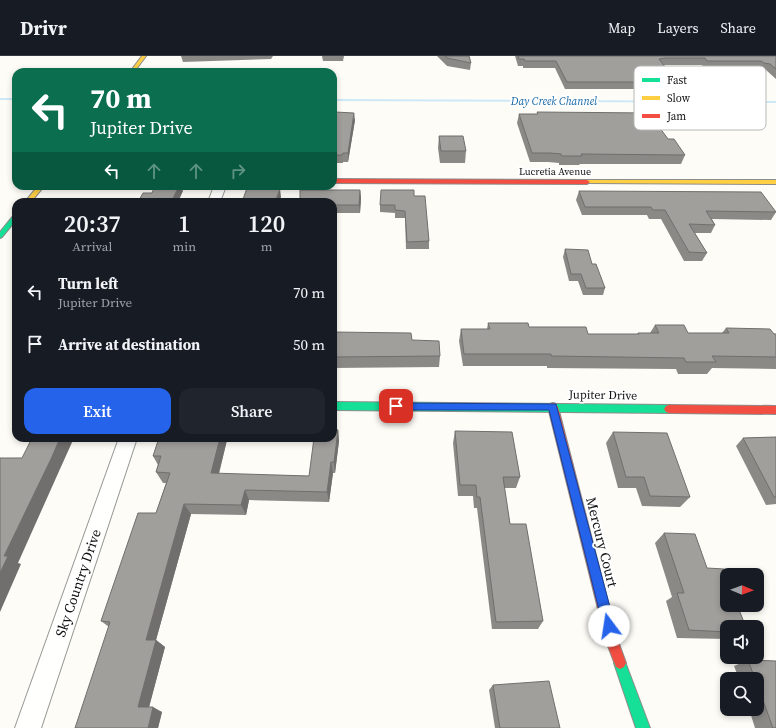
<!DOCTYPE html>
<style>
body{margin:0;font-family:"Source Serif 4",serif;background:#20242c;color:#f1f3f6;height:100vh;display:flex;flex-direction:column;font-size:15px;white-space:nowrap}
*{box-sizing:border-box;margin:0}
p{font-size:13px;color:#9ea1a6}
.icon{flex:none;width:22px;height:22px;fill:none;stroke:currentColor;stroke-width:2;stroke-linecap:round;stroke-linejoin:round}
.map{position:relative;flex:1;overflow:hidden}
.sheet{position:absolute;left:12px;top:142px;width:325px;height:244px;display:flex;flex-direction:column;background:#171b24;border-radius:12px;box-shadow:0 2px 6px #0003}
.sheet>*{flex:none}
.top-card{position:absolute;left:12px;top:12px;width:325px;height:122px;border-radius:12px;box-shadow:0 2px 6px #0003;background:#0b6e4f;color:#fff;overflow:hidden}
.needle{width:26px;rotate:91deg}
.tools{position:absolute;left:720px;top:512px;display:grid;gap:8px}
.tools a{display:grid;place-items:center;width:44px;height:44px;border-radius:8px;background:#171b24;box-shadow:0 2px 6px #0003;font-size:20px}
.pin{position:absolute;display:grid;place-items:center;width:34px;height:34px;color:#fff;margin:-17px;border-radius:8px;box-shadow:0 2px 6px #0006}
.me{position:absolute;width:44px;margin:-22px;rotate:346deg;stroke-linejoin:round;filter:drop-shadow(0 0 3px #0008)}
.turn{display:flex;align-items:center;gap:14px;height:84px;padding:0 12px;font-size:18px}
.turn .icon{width:52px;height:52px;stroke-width:2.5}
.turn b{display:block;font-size:28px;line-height:34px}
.lanes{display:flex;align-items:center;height:38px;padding:0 12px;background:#0003;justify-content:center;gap:20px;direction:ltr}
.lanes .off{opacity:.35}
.eta{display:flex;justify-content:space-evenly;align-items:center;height:68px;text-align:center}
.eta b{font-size:24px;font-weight:600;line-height:28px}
.primary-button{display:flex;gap:8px;margin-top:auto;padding:8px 12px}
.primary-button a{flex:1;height:46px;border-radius:12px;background:#2563eb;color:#fff;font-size:16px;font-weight:600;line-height:46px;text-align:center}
.primary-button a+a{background:#20242c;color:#f1f3f6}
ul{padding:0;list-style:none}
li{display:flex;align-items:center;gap:12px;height:52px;padding:0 12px}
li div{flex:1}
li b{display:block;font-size:15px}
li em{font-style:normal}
header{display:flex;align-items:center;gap:24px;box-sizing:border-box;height:56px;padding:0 20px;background:#171b24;border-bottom:1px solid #363941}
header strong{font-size:19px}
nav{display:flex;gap:22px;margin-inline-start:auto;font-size:14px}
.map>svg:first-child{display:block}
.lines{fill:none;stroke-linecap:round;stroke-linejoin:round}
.stream{fill:#cde8f7;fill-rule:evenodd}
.street-casing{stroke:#979795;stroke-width:2}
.fast-casing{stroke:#8e8d8b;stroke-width:2}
.slow-casing{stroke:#8e8d8b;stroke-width:2}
.jam-casing{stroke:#8e8d8b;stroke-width:2}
.street{fill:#fffffe;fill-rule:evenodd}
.fast{fill:#16e098;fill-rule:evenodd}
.slow{fill:#ffcf43;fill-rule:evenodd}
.jam{fill:#f24e42;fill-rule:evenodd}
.wall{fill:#8a8986}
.shaded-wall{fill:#716f6d}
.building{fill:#a19f9c;stroke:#716f6d}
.route{fill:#2563eb;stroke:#184099}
.labels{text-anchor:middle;stroke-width:4;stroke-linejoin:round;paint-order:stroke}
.far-street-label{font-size:10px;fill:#111;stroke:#fff}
.far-water-label{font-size:11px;font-style:italic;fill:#1768a6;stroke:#fff}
.street-label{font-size:12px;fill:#111;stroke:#fff}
.near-street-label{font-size:14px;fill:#111;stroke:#fff}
.key{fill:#fff;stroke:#b8b8b8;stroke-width:1}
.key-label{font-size:11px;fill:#111}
</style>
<header>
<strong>Drivr</strong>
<nav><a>Map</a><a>Layers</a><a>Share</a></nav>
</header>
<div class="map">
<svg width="776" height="672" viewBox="0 0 776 672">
<rect width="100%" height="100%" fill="#fdfcf7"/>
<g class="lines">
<g class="stream">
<rect x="0" y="42" width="16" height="2"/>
<polygon points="333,43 776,45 776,47 333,45"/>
</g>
<g class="street-casing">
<g id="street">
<polygon points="214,130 226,130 220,146 208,146"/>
<polygon points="119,382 137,382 41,672 15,672"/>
</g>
</g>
<g class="fast-casing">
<g id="fast">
<polygon points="16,158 16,164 2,181 0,182 0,176 14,159"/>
<polygon points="333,346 669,349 672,350 674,353 672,356 669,357 333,354"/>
<polygon points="620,601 624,603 650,672 636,672 614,607 616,603"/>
</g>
</g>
<g class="slow-casing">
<g id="slow">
<polygon points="142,0 146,0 134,16 130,16"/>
<polygon points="587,124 776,124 776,128 585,127 585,125"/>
<polygon points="38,130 44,130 31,146 25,146"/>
</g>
</g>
<g class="jam-casing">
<g id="jam">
<polygon points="333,123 587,124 590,126 587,128 333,127"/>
<polygon points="553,347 556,348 558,351 618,585 626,607 624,611 620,613 616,611 606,585 548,351 550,348"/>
<polygon points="669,349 776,350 776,358 669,357 666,356 664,353 666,350"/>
</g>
</g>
<use href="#street" class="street"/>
<use href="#fast" class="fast"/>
<use href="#slow" class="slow"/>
<use href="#jam" class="jam"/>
</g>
<g class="wall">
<polygon points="181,0 273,0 271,3 183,6"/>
<polygon points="322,0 344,0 343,5 323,5"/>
<polygon points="437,0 469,0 471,7 470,14 447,10"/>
<polygon points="515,0 776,0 776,23 766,14 761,14 758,12 704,12 702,9 664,9 674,23 671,30 657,30 656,33 565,33 555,12 523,12 523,10 518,10"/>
<polygon points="537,56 668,83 685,99 681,108 580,108 579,109 559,109 559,107 548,106 530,106 517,67 519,58 537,58"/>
<polygon points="355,64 348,106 343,106 343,107 333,107 333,65"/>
<polygon points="439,80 466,95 465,107 440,107 438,92"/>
<polygon points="360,134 361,142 360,157 333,157 333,146"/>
<polygon points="579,135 776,155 776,156 771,164 712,163 715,169 711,177 695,177 707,197 702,205 684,205 661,163 649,163 647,159 582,159 576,144"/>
<polygon points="414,140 429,185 429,193 406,193 405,162 395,162 395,157 380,156 380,149"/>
<polygon points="565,193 592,208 605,232 603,239 583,239 578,225 569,225 563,201"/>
<polygon points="488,267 529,271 588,278 637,278 638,277 650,277 655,269 688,277 722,277 726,272 776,278 776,313 712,312 707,318 678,318 676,313 547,312 547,310 463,310 459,285 461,273 487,273"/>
<polygon points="333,276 412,284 440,300 439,311 333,312"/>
<polygon points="338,374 339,385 335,417 333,417 329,446 249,444 246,459 191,458 156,584 165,591 149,651 162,656 158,672 109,571 101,565 156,457 166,427 163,427 156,416 158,409 153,400 159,382 226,382 227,384 219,418 309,420"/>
<polygon points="455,375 520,421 516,432 504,432 510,468 543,565 538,573 492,573 477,452 474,452 473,440 458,440 453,387"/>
<polygon points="613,376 690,441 680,451 642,450 636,432 618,432 606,387"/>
<polygon points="776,381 776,448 766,449 736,390 743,382"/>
<polygon points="664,477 707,512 727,571 727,583 677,582 666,545 672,541 655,487"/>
<polygon points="748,604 776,605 776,672 755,672 749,653 757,653 757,623 739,623 734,610"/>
<polygon points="493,629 560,672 495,672 489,634"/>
</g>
<g class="shaded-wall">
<polygon points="354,57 355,64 348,106 348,97"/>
<polygon points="179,130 181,130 183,135 178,146 171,146"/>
<polygon points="280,133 281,141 279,146 275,146"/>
<polygon points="360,134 361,142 360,157 359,149"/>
<polygon points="338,374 339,385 335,417 334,406"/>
<polygon points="60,382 74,382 60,413 18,507 21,508 0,556 0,517 4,500"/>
<polygon points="220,382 226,382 227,384 216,428 211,417"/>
<polygon points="331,406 333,417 329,446 327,436"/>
<polygon points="245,434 249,444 246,459 241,449"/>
<polygon points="184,448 191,458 156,584 165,591 148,655 138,651 146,584"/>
<polygon points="153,651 162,656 158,672 148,672"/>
</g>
<g class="building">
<polygon points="445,0 469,0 471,7 447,2"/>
<polygon points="518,0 776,0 776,13 770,8 764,7 761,5 707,5 705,2 665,2 659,3 674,23 656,23 659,26 567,26 556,5 525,5 524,3 519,3"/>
<polygon points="335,56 354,57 348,97 343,97 342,99 333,99 333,65"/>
<polygon points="537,56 649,57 668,83 674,83 685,99 581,98 582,100 562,100 561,98 550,97 532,97 519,58 538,58"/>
<polygon points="439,80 463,80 466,95 441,95"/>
<polygon points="155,130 179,130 171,146 138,146 143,137 152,137"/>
<polygon points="247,132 280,133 275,146 242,146"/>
<polygon points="300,134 360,134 359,149 333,149 333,146 300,146"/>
<polygon points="381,134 414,134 414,140 425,140 429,185 407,186 405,155 395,154 395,149 380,149"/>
<polygon points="579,135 761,136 776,156 706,155 715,169 689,168 707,197 689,196 665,154 653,154 651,151 585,151"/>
<polygon points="565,193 588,194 592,208 596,208 605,232 586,232 581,218 571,218"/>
<polygon points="488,267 528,267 529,271 586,271 588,278 639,278 638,277 659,277 655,269 684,269 688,277 729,277 726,272 770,273 774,278 776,278 776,301 712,300 716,306 686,306 684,302 551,300 551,298 464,298 461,273 490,273"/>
<polygon points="333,276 411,277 412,284 439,285 440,300 333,301"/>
<polygon points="333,373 338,374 334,406 331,406 327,436 245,434 241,449 184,448 146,584 156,584 138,651 153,651 148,672 75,672 110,566 101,565 138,457 156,457 170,417 156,416 161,400 153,400 159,382 220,382 211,417 309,420 314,382 333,382"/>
<polygon points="455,375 512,376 520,421 503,421 510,468 526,468 543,565 496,566 480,441 477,441 476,429 460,429"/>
<polygon points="613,376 667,377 690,441 650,440 644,421 626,421"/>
<polygon points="776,381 776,441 774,441 743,382"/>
<polygon points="32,382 60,382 51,403 4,500 8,500 0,517 0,402 22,402"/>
<polygon points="664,477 695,478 707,512 724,513 727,522 727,549 737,549 746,571 727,571 727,576 689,574 677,537 684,537"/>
<polygon points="748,604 776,605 776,672 773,672 757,628 757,623 755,623"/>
<polygon points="549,625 560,672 500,672 493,629"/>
</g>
<polygon class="route" points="396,347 556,348 615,570 613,575 609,576 604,575 603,570 549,354 396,354 391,350"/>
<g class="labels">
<g class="far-street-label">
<text x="555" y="119">Lucretia Avenue</text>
</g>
<g class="far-water-label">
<text x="554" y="49">Day Creek Channel</text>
</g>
<g class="street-label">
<text transform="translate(603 339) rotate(1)" y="4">Jupiter Drive</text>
</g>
<g class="near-street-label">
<text transform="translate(602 486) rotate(76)" y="5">Mercury Court</text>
<text transform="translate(78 527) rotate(-71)" y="5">Sky Country Drive</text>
</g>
</g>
<rect x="634" y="10" width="132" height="64" rx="6" class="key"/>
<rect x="642" y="22" width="18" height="4" fill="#16e098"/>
<rect x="642" y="40" width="18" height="4" fill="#ffcf43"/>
<rect x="642" y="58" width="18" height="4" fill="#f24e42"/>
<g class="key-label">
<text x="667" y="28">Fast</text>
<text x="667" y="46">Slow</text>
<text x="667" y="64">Jam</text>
</g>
</svg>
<div class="tools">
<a><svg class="needle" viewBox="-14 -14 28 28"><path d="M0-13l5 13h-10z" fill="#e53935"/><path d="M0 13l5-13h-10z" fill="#9ea1a6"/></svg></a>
<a><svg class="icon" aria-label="sound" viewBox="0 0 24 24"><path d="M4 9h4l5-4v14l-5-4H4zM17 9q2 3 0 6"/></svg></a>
<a><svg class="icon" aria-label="search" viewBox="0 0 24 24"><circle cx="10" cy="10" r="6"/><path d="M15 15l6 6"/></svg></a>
</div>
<div class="pin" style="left:396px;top:350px;background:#d93025"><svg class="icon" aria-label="arrive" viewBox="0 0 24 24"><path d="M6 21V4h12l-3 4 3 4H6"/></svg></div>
<svg class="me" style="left:609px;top:570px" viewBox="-20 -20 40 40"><circle r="19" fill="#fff"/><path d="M0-13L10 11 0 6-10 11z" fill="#2563eb"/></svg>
<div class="top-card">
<div class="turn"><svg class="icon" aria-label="left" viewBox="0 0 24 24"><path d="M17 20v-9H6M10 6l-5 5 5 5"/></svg><div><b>70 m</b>Jupiter Drive</div></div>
<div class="lanes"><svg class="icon" aria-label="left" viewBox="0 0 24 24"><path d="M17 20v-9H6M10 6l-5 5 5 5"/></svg><svg class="icon off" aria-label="ahead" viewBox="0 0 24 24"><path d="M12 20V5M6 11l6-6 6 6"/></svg><svg class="icon off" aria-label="ahead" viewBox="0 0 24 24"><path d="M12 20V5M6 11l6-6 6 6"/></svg><svg class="icon off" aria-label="right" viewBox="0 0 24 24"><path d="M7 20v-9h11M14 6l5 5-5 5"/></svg></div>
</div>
<section class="sheet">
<div class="eta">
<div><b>20:37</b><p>Arrival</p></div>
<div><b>1</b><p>min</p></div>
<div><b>120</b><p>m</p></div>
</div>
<ul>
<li><svg class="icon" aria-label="left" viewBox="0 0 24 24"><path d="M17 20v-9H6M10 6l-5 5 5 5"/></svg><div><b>Turn left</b><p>Jupiter Drive</p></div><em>70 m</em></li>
<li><svg class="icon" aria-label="arrive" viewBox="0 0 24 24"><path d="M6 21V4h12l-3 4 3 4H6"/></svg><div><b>Arrive at destination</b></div><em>50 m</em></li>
</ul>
<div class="primary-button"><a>Exit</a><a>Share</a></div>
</section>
</div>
